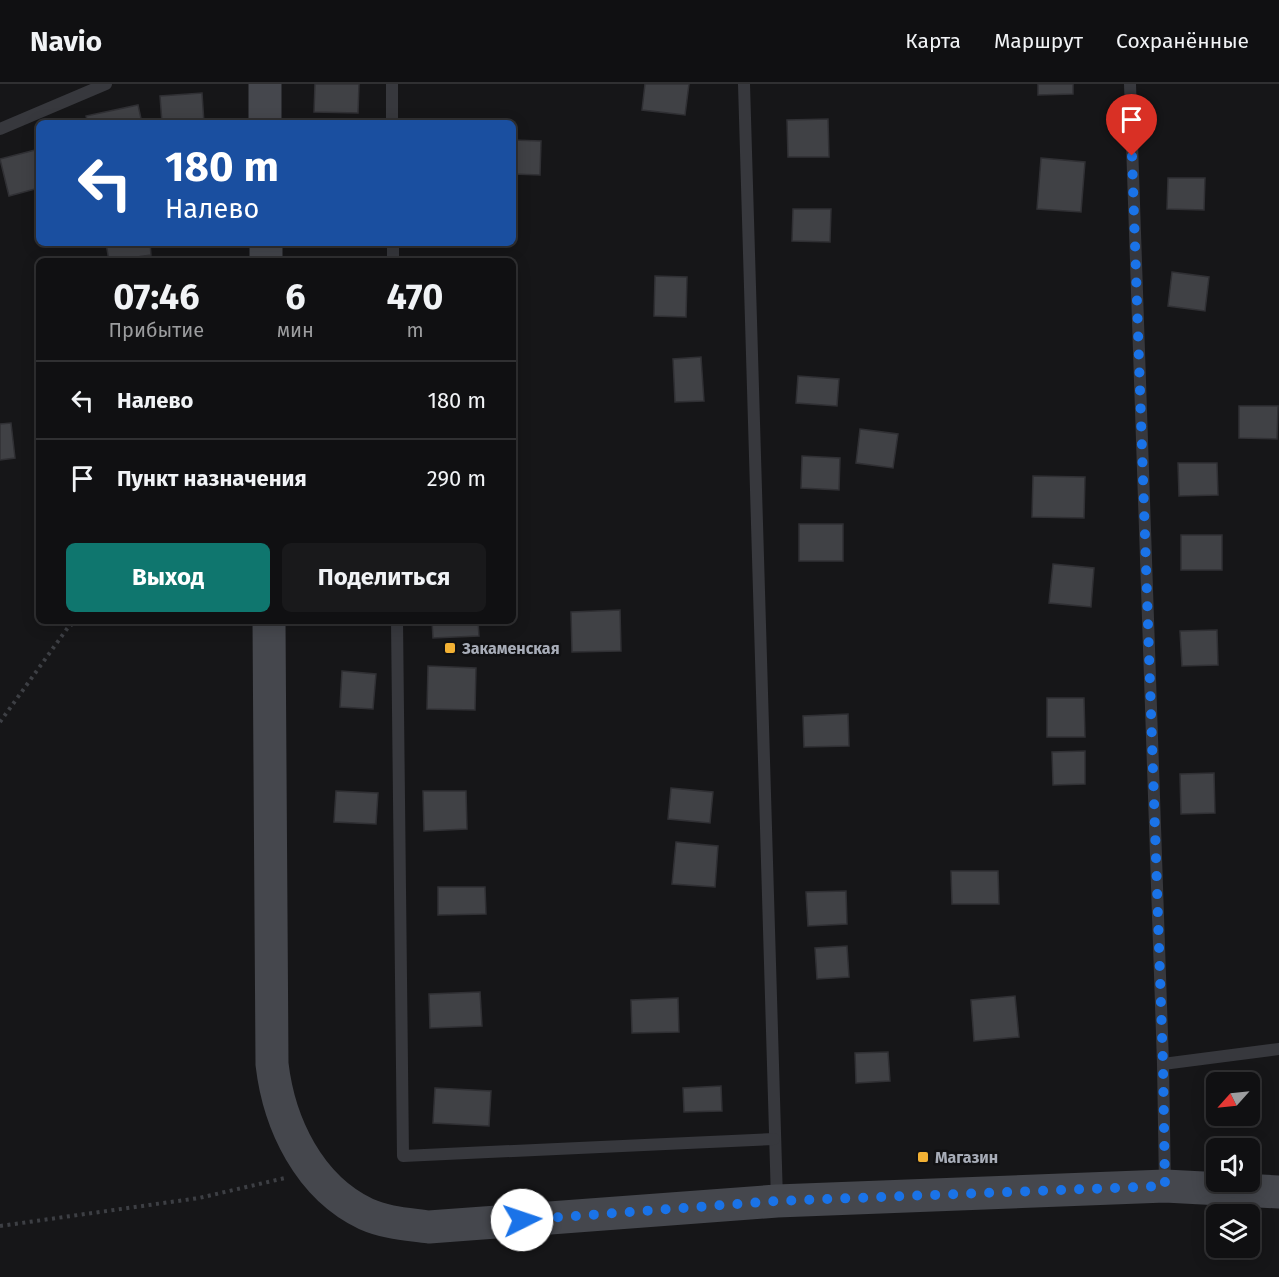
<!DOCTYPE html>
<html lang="ru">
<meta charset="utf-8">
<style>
body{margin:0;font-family:"Fira Sans",sans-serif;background:#19191b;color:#f1f3f6;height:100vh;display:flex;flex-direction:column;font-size:22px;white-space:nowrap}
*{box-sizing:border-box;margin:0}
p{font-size:20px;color:#9c9d9f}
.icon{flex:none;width:33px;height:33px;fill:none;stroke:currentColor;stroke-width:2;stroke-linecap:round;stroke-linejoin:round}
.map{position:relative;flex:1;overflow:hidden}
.sheet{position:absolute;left:36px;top:174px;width:480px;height:366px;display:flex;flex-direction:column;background:#101012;border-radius:9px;box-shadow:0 3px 15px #0003,0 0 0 2px #303032}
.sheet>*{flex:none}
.guide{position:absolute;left:36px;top:36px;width:480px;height:126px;border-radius:9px;box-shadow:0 3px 15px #0003,0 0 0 2px #303032;background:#1a4fa0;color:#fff;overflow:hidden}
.needle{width:39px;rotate:243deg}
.fabs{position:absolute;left:1206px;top:988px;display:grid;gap:12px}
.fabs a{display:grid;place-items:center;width:54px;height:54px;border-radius:9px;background:#101012;box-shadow:0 3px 15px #0003,0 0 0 2px #303032;font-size:30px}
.pin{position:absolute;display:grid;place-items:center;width:51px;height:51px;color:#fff;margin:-62px -26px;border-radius:50% 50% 50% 0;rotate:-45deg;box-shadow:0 0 6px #0007}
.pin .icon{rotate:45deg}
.me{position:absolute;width:66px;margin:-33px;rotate:86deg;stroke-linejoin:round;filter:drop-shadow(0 0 4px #0008)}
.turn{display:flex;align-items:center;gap:21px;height:126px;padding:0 30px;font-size:27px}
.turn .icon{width:78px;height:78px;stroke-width:2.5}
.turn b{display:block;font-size:42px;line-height:51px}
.eta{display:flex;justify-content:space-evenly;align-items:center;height:102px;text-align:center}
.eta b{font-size:36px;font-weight:700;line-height:42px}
.primary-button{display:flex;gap:12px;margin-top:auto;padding:12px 30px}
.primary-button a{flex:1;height:69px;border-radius:9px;background:#0f766e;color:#fff;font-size:24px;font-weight:700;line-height:69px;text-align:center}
.primary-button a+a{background:#19191b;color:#f1f3f6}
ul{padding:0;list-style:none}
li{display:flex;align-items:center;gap:18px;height:78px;padding:0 30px;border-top:2px solid #303032}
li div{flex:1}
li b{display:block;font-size:22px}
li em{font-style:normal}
header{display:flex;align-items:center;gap:36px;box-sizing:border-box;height:84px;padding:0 30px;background:#101012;border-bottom:2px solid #303032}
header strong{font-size:28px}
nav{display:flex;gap:33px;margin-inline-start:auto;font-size:21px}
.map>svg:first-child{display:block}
.building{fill:#404145;stroke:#303034;stroke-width:1.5}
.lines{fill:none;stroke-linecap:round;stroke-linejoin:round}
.path{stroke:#3d3f44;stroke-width:4;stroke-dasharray:3 4.5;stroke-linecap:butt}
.lane{stroke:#37383d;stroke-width:12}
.secondary{stroke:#45474d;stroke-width:33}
.route{stroke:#1a73e8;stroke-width:10;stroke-dasharray:0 18}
.poi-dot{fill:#f2b134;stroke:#111113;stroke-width:2}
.labels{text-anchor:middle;stroke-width:5;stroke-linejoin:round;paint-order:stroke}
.poi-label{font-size:16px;font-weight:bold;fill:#a8adb8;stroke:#111113;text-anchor:start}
</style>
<header>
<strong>Navio</strong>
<nav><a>Карта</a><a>Маршрут</a><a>Сохранённые</a></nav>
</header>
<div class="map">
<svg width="1279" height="1193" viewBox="0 0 1279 1193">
<rect width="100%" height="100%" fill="#161618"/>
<g class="building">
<polygon points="315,0 359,0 358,29 314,28"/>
<polygon points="645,0 689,0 685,31 642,26"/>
<polygon points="1038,0 1073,0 1073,10 1038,11"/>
<polygon points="202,9 204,39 162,39 160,12"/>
<polygon points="138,21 142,39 88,39 86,32"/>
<polygon points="828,35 829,73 788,73 787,36"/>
<polygon points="513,56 541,57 540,91 513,90"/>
<polygon points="39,65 39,104 9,112 0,75"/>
<polygon points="1041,74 1085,78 1081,128 1037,125"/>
<polygon points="1168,94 1205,94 1204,126 1167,125"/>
<polygon points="793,125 831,125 830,158 792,157"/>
<polygon points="106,159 150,159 151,171 109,177"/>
<polygon points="1172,188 1209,193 1205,227 1168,222"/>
<polygon points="655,192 687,193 686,233 654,232"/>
<polygon points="701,273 704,317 675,318 673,275"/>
<polygon points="798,292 839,295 837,322 796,319"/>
<polygon points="1239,322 1278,322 1277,355 1239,354"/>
<polygon points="11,339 15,374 0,376 0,340"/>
<polygon points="860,345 898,350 893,384 856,379"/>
<polygon points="802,372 840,374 839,406 801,404"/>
<polygon points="1178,379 1217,379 1218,411 1179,412"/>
<polygon points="1033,392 1085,393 1084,434 1032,433"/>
<rect x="799" y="440" width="44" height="37"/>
<rect x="1181" y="451" width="41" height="35"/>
<polygon points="1053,480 1094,484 1091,523 1049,519"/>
<polygon points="620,526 621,567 572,568 571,528"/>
<polygon points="432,537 478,537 479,552 433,554"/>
<polygon points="1217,546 1218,581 1182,582 1180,547"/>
<polygon points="428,582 476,584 475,626 427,625"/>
<polygon points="342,587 376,590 373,625 340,623"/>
<polygon points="1047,614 1084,614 1085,653 1047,653"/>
<polygon points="848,630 849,662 804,663 803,632"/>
<polygon points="1085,667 1085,700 1053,701 1052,668"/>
<polygon points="1214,689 1215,729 1181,730 1180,690"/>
<polygon points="671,704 713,708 710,739 668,735"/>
<polygon points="336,707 378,709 376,740 334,738"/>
<polygon points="423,707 466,707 467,745 424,747"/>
<polygon points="676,758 718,762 715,803 672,800"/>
<polygon points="951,787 998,787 999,820 952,820"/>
<polygon points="438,803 485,803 486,830 438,831"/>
<polygon points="846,807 847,840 808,842 806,808"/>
<polygon points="847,862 849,893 817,895 815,864"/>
<polygon points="480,908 482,942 430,944 429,910"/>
<polygon points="1015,912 1019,953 974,957 971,916"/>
<polygon points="678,914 679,948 632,949 631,916"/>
<polygon points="888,968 890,997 856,999 855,969"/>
<polygon points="721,1002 722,1027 684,1028 683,1004"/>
<polygon points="435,1004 491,1007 489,1042 433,1039"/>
</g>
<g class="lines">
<g class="path">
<polyline points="0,638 69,542 78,537"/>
<polyline points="0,1142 199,1114 285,1094"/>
</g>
<g class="lane">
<polyline points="392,0 392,39"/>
<polyline points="744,0 777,1116"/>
<polyline points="1130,0 1163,980 1165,1102"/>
<polyline points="0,45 106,0"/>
<polyline points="393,159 393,177"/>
<polyline points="397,537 403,1072 774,1055"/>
<polyline points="1163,980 1279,965"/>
</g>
<g class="secondary">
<polyline points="265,0 265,39"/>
<polyline points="266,159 266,177"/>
<path d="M269,537L272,980C279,1040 309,1103 366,1130C386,1139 408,1140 429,1143L777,1117L1165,1102L1279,1108"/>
</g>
</g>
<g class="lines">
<polyline class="route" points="522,1136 777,1117 1165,1102 1163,980 1132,72"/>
</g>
<g class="poi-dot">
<rect x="444" y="558" width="12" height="12" rx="3"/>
<rect x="917" y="1067" width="12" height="12" rx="3"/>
</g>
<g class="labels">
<g class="poi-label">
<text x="462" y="570">Закаменская</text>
<text x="935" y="1079">Магазин</text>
</g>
</g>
</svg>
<div class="fabs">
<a><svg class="needle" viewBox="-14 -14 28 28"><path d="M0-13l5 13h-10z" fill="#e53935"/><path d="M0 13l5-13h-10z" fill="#9c9d9f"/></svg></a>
<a><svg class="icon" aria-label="sound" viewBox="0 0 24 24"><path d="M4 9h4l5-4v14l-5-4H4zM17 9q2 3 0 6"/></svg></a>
<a><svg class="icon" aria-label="layers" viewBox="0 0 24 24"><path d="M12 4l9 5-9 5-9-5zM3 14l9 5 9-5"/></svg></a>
</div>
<div class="pin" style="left:1132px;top:72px;background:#d93025"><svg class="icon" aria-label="arrive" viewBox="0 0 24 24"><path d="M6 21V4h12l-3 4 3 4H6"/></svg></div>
<svg class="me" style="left:522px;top:1136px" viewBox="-20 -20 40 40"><circle r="19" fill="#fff"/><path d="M0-13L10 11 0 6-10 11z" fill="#1a73e8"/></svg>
<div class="guide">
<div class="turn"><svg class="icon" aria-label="left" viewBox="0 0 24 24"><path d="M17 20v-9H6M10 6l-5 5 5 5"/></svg><div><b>180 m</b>Налево</div></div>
</div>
<section class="sheet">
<div class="eta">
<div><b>07:46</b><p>Прибытие</p></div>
<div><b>6</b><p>мин</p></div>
<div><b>470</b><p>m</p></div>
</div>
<ul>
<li><svg class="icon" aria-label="left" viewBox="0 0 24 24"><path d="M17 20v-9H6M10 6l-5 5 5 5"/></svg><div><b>Налево</b></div><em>180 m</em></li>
<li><svg class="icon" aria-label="arrive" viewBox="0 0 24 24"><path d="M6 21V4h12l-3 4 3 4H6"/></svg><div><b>Пункт назначения</b></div><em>290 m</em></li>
</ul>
<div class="primary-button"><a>Выход</a><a>Поделиться</a></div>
</section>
</div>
